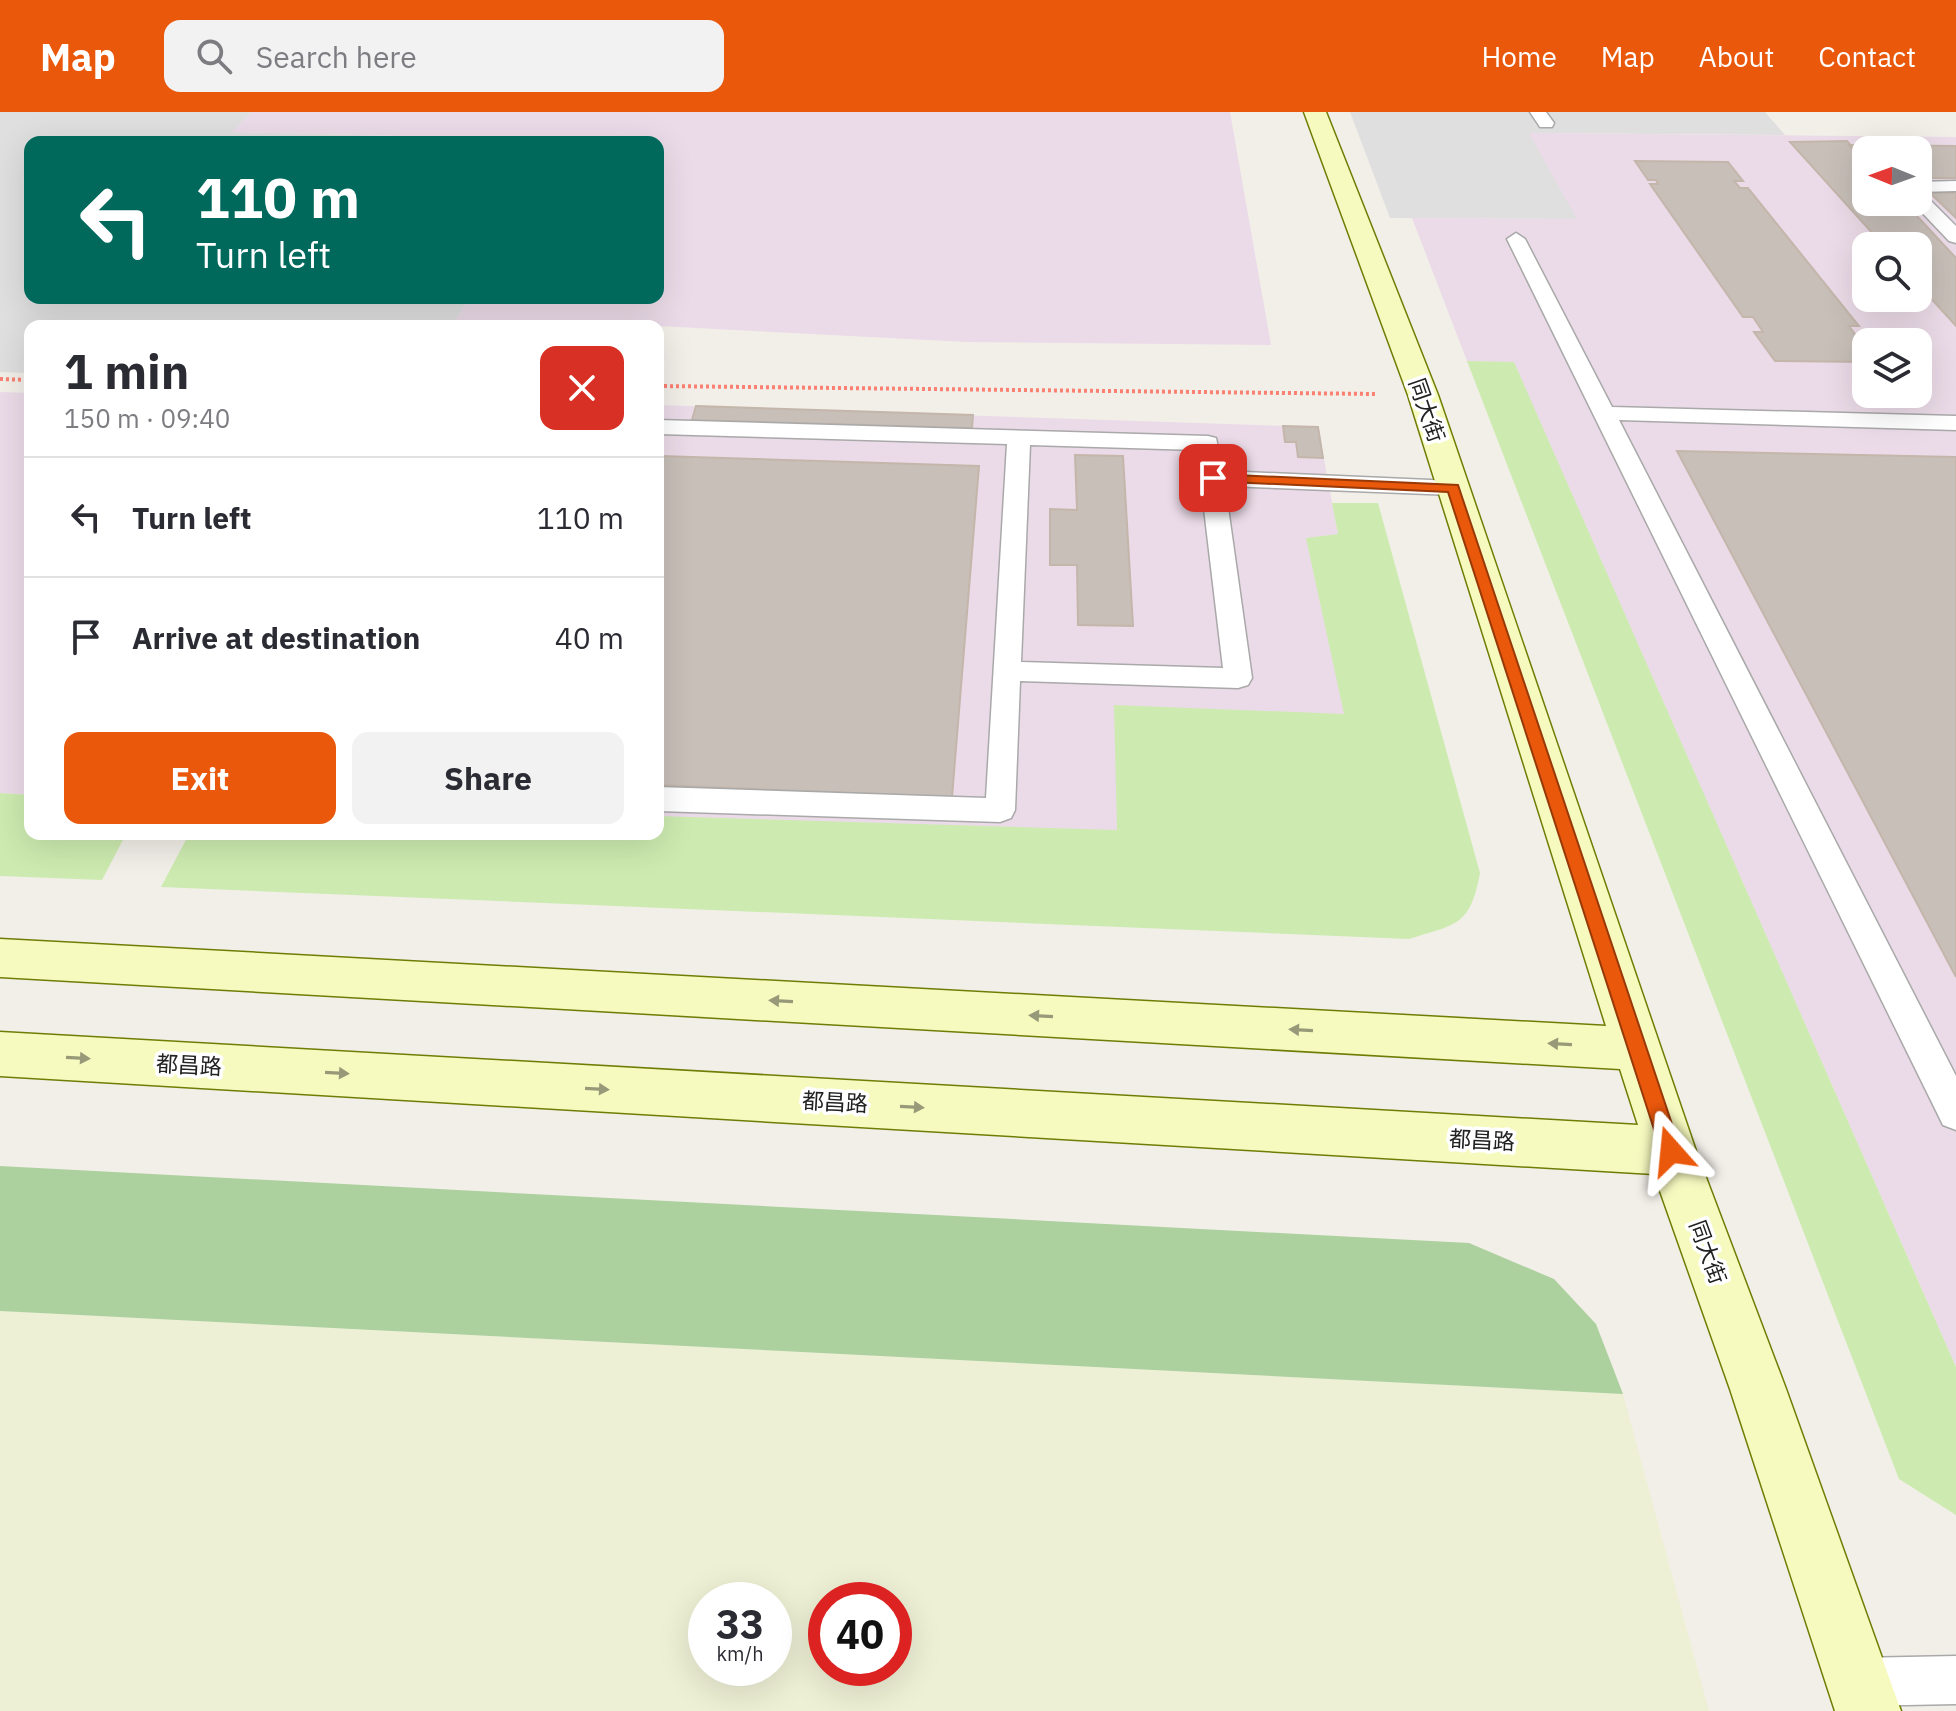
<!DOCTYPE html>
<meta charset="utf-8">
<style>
body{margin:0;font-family:"IBM Plex Sans","Noto Sans SC",sans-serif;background:#f2f2f3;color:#2b2b33;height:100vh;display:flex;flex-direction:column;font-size:30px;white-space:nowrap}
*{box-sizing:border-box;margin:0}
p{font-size:26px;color:#7c7c81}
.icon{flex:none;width:44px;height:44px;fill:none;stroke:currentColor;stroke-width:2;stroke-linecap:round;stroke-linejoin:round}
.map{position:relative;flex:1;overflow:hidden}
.panel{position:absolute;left:24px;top:208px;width:640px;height:520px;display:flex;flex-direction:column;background:#fff;border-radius:16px;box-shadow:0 8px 32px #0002}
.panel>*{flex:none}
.hud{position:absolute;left:24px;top:24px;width:640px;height:168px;border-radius:16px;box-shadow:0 8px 32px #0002;background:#00695c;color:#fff;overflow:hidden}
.needle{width:52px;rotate:271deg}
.tools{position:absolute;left:1852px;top:24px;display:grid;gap:16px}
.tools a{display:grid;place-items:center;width:80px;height:80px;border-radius:16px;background:#fff;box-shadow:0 8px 32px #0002;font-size:40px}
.speed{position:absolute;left:688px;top:1470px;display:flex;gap:16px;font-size:40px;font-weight:700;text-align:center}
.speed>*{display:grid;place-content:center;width:104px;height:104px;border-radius:50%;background:#fff;box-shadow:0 8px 32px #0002;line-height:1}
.speed small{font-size:20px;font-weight:400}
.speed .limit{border:12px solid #d22;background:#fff;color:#111}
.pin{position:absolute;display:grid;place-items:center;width:68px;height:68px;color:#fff;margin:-34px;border-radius:16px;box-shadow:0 4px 12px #0006}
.me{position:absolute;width:88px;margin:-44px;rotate:342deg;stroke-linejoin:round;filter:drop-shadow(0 0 6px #0008)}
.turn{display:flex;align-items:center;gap:28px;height:168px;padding:0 40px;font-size:36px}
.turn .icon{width:104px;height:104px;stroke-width:2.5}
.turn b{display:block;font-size:56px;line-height:68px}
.round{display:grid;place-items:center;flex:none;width:84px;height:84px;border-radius:16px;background:#f2f2f3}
.summary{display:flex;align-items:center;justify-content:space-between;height:136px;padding:0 40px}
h1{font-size:48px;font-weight:700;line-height:60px}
.cta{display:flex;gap:16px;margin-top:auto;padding:16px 40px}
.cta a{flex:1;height:92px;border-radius:16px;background:#ea580c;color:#fff;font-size:32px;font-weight:700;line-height:92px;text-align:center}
.cta a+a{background:#f2f2f3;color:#2b2b33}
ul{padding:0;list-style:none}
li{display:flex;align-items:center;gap:24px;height:120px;padding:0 40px;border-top:2px solid #e1e1e2}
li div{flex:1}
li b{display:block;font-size:30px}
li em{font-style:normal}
header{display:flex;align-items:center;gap:48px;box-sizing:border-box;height:112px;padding:0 40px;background:#ea580c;color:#fff}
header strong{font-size:38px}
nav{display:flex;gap:44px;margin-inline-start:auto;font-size:28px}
.search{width:560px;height:72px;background:#f2f2f3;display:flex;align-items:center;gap:20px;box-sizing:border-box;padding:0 28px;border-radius:16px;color:#7c7c81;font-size:30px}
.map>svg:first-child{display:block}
.residential{fill:#e0dfdf}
.industrial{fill:#ebdbe8;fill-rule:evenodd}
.farmland{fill:#eef0d5;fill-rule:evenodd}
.grass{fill:#cdebb0}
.forest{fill:#add19e}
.building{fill:#c7bfb8;stroke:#c4b6ab;stroke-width:2}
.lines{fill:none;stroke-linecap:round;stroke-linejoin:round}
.lane-casing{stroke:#a9a9a9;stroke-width:3}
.secondary-casing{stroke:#707d05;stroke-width:3}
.path{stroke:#fa8072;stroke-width:4;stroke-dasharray:3 3;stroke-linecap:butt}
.lane{fill:#fff;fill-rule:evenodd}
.secondary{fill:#f7fabf;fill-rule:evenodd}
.oneway{fill:#979978}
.route{fill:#ea580c;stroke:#983908;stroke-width:2}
.labels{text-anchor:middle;stroke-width:7;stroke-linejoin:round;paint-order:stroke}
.street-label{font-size:22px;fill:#222;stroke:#fff}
</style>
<header>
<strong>Map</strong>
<div class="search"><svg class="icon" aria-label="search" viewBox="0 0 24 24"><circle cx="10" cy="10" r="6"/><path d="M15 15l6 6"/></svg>Search here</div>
<nav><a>Home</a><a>Map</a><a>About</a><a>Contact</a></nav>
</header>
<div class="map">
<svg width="1956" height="1599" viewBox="0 0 1956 1599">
<rect width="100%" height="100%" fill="#f2efe9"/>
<g class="residential">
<polygon points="0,0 252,0 233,20 563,28 30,30 30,186 469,186 453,214 30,214 30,261 0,260"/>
<polygon points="1350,0 1765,0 1785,23 1530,21 1578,107 1390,106"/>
</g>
<g class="industrial">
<polygon points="252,0 1230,0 1271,233 967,230 658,214 454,211 469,186 658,186 658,30 232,20"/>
<path d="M1529,21L1956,25V1255L1514,251L1467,249L1412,106L1577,107ZM1866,38H1918V90H1866ZM1866,134H1918V186H1866ZM1866,230H1918V282H1866Z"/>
<polygon points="0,280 30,281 30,683 0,681"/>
<polygon points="658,293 1318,315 1338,422 1383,727 658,705"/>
</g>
<path class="farmland" d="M0,1199L1623,1282L1709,1599H0ZM706,1488H774V1556H706ZM826,1488H894V1556H826Z"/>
<g class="grass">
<polygon points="1467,249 1514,250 1956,1255 1956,1403 1899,1367"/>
<path d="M1332,391H1378L1480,761C1470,815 1456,812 1409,827L161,775L189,722H658V704L1117,718L1114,593L1344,602L1306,426L1338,422Z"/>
<polygon points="0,681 30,683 30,722 126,722 102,768 0,764"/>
</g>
<polygon class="forest" points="0,1054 1469,1131 1554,1167 1596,1212 1623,1282 0,1199"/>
<g class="building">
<polygon points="1847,29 1866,51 1866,90 1904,90 1956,146 1956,214 1918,172 1918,134 1884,134 1790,30"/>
<polygon points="1849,33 1956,34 1956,66 1918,66 1918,38 1866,38 1866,51"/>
<polygon points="1635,49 1728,50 1743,69 1734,69 1740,76 1748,76 1859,214 1849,214 1858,226 1870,225 1874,230 1866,230 1866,250 1775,249 1754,220 1763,220 1753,205 1743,205 1650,72 1658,72 1656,68 1648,68"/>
<polygon points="1930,81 1956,81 1956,106"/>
<polygon points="696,294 973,303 972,316 692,308"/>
<polygon points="1283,314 1318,315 1323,346 1298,345 1296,330 1285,330"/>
<polygon points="1677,339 1956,345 1956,865"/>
<polygon points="1075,343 1123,344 1133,514 1078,513 1077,453 1050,453 1050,397 1077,398"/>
<polygon points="660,344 979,354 952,685 658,673"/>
</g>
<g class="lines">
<g class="lane-casing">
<g id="lane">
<polygon points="1530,0 1546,0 1554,11 1552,15 1540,15"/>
<polygon points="1956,69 1956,79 1918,80 1918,70"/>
<polygon points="1918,81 1924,82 1956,114 1956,131 1949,129 1912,90 1918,90"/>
<polygon points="1516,121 1525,127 1612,295 1956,304 1956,318 1619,308 1956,964 1956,1018 1943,1013 1507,127"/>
<path d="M658,308L1208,324L1216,326L1223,359L1453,369L1461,371L1465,376L1461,381L1453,383L1225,374L1252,566L1248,573L1238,576L1020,569L1015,698L1011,706L1000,710L658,699V675L986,686L1007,332L658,322ZM1030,333L1197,338L1223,556L1021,550Z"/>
<polygon points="1956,1544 1956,1592 1858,1594 1841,1587 1834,1570 1841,1553 1858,1546"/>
</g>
</g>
<g class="secondary-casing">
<polygon id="secondary" points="1304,0 1326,0 1438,283 1696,1039 1786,1277 1901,1599 1835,1599 1730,1277 1654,1062 0,964 0,920 1638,1013 1620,957 0,865 0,827 1606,914 1408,283"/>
</g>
<g class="path">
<polyline points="0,267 30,268"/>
<polyline points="658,274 1377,282"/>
</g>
<use href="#lane" class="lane"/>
<use href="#secondary" class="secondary"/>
</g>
<defs><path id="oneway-solid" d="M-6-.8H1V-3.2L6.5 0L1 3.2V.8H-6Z" transform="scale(2)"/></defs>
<g class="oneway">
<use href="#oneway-solid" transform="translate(781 889) rotate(-177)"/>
<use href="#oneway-solid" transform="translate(1041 904) rotate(-177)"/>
<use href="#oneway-solid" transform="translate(1301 918) rotate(-177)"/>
<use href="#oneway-solid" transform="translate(1560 932) rotate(-177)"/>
<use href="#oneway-solid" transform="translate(78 946) rotate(3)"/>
<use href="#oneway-solid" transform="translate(337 961) rotate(3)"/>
<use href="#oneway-solid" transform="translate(597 977) rotate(3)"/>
<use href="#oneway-solid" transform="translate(912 995) rotate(3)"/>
</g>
<polygon class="route" points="1213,362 1458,373 1681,1039 1678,1046 1671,1049 1664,1046 1661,1039 1448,380 1208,369 1208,364"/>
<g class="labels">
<g class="street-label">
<text transform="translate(1427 298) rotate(71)" y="8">同大街</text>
<text transform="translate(189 953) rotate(3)" y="8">都昌路</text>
<text transform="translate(835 990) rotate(3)" y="8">都昌路</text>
<text transform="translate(1482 1028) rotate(3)" y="8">都昌路</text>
<text transform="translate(1708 1140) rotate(70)" y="8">同大街</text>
</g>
</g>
</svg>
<div class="tools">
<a><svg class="needle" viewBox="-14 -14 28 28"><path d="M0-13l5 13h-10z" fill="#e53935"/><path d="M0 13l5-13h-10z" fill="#7c7c81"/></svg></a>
<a><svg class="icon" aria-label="search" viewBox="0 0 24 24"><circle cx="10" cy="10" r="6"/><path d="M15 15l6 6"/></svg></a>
<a><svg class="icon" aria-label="layers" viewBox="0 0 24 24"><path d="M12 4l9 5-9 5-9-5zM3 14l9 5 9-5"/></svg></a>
</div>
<div class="speed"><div>33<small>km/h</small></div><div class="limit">40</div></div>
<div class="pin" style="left:1213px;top:366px;background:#d93025"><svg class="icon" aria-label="arrive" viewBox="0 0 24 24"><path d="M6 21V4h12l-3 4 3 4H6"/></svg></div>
<svg class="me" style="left:1671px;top:1039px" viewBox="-20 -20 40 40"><path d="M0-17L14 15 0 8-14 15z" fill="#ea580c" stroke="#fff" stroke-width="4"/></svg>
<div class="hud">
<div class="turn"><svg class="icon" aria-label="left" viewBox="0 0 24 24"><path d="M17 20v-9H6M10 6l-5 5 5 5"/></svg><div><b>110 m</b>Turn left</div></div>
</div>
<section class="panel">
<div class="summary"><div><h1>1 min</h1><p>150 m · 09:40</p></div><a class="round" style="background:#d93025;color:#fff"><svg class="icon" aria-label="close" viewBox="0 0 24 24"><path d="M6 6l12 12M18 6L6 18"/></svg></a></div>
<ul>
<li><svg class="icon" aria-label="left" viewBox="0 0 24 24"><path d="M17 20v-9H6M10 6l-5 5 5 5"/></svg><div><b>Turn left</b></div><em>110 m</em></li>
<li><svg class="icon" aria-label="arrive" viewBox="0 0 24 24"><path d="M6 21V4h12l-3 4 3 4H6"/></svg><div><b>Arrive at destination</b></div><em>40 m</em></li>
</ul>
<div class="cta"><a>Exit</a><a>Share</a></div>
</section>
</div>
